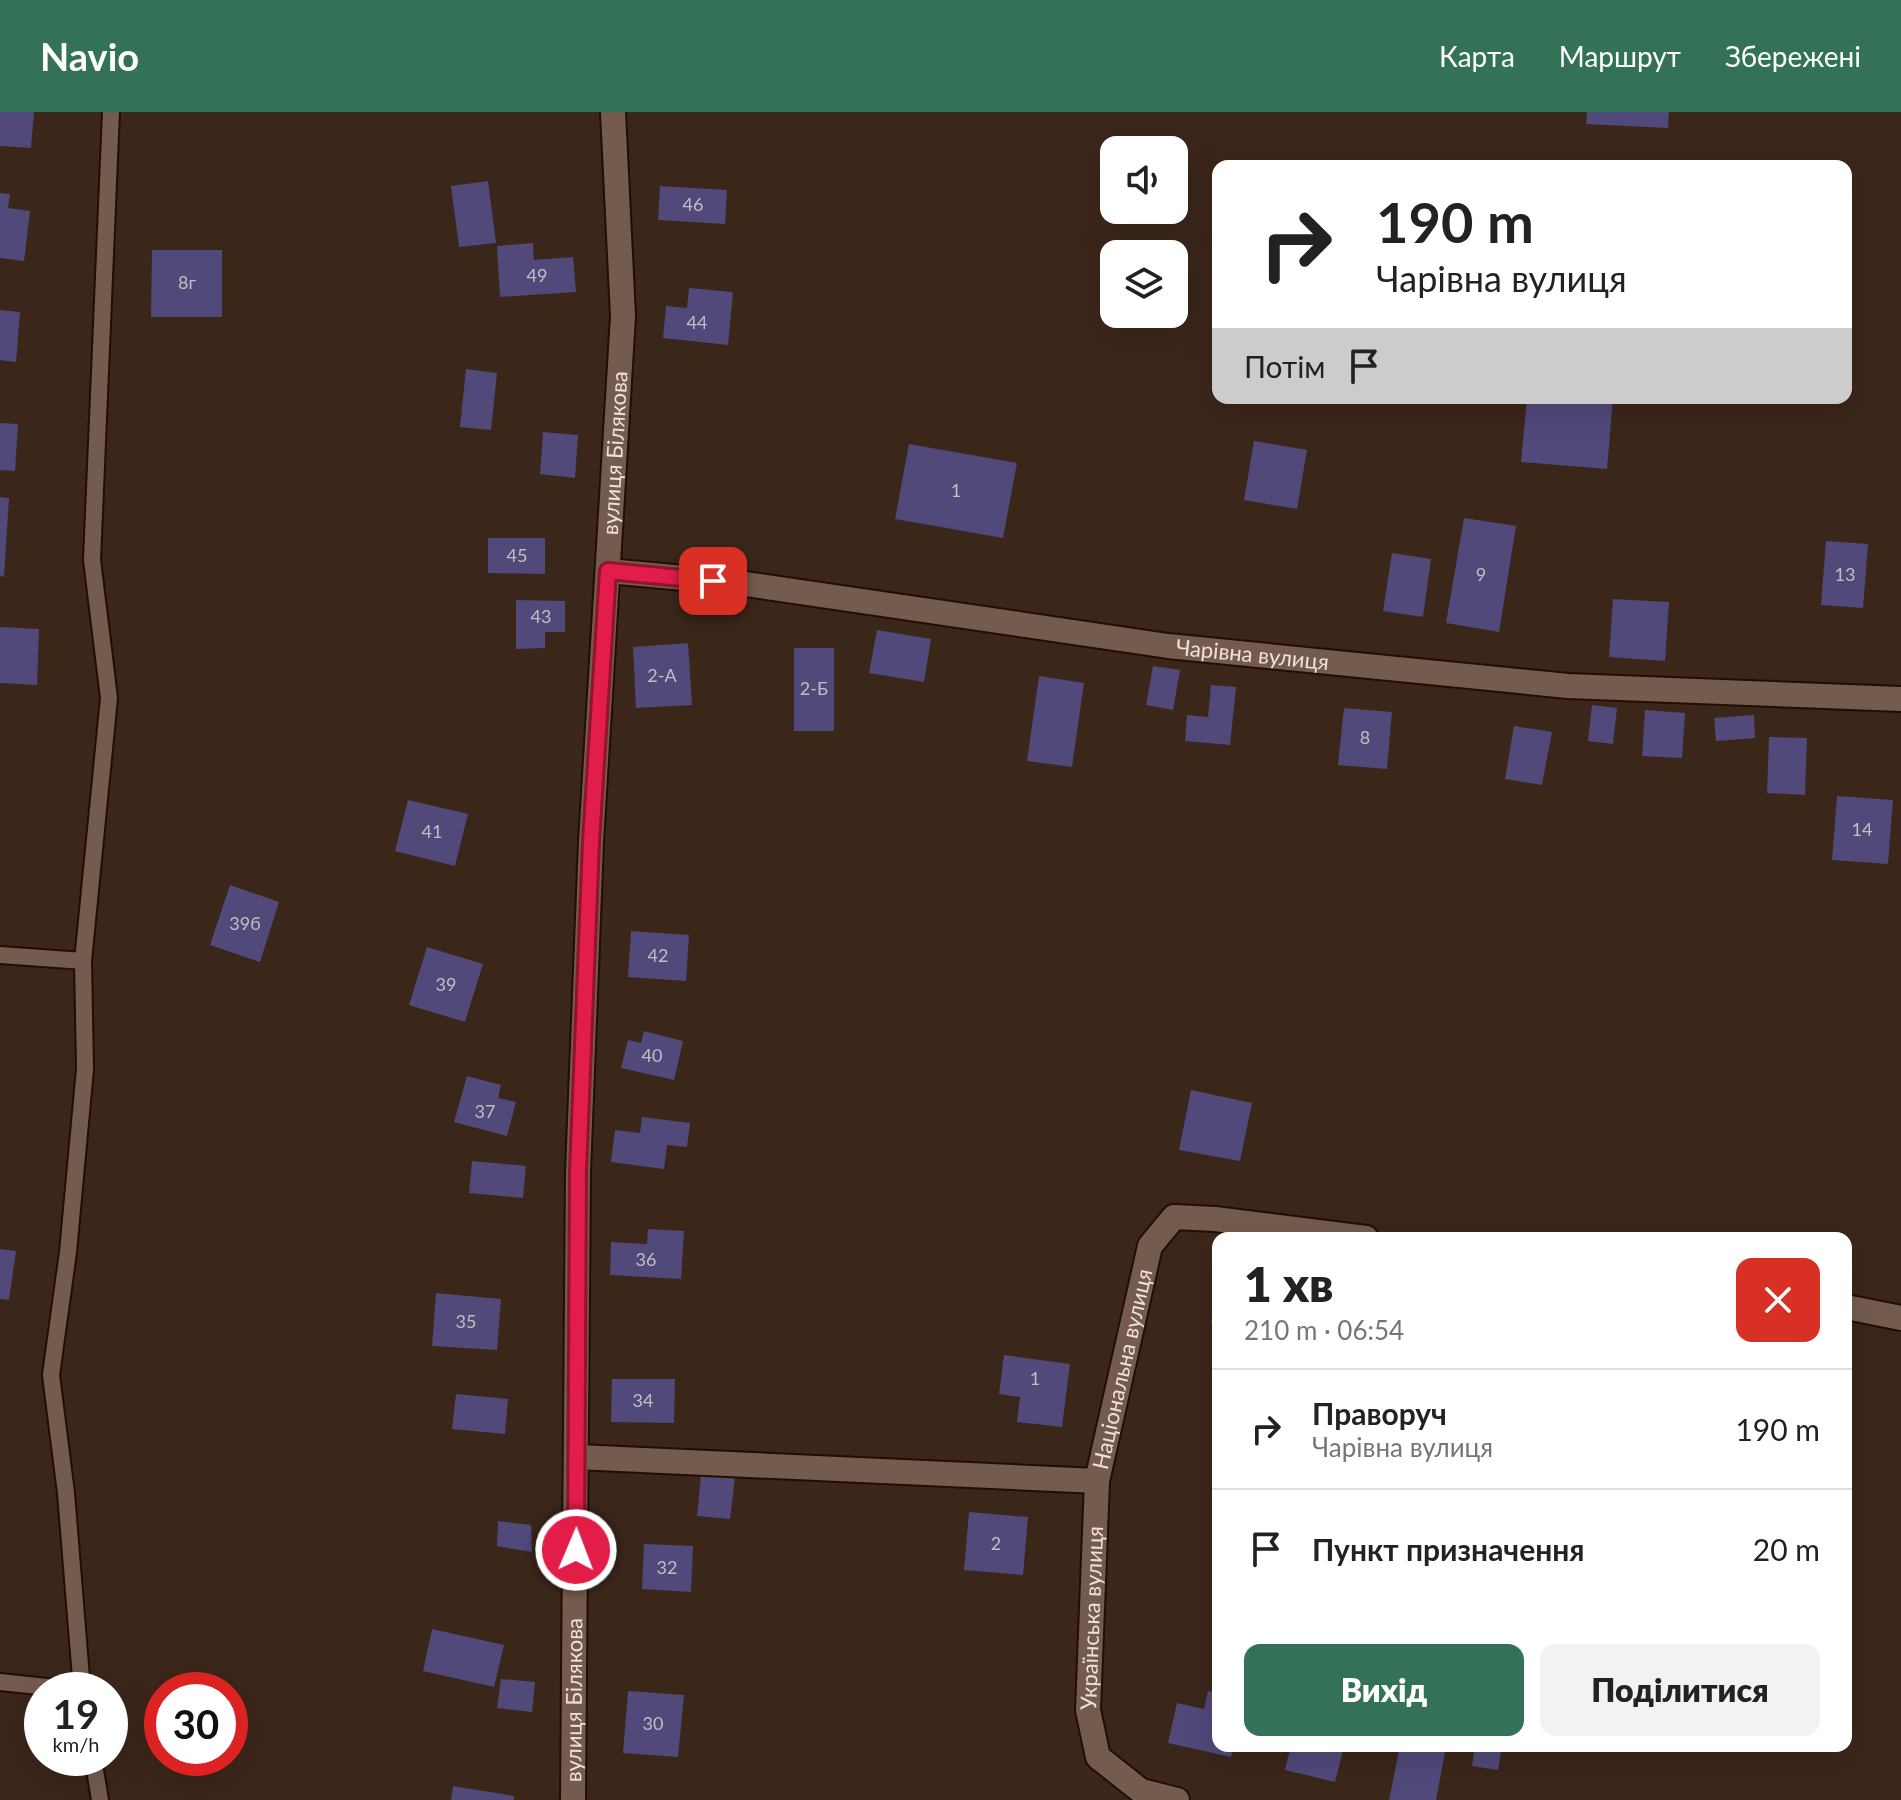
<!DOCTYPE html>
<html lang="uk">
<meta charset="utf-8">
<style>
body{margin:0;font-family:Lato,sans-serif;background:#f2f2f2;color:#222;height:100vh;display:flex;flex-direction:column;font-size:30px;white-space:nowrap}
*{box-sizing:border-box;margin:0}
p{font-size:26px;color:#767676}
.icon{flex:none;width:44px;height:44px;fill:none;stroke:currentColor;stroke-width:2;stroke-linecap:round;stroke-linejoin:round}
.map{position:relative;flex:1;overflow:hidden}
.side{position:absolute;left:1212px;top:1120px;width:640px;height:520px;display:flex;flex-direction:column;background:#fff;border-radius:16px;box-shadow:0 8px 32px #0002}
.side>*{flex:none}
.banner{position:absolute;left:1212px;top:48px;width:640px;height:244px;border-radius:16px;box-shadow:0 8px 32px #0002;background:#fff;color:#222;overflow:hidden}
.controls{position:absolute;left:1100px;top:24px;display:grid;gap:16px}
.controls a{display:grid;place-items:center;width:88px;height:88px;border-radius:16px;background:#fff;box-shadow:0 8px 32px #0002;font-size:40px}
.speed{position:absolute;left:24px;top:1560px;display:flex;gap:16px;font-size:40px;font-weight:700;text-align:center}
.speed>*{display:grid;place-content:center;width:104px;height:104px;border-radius:50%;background:#fff;box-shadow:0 8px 32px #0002;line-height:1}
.speed small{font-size:20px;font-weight:400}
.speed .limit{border:12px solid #d22;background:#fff;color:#111}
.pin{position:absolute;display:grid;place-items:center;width:68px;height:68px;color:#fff;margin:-34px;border-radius:16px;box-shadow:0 4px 12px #0006}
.me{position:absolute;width:88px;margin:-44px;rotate:1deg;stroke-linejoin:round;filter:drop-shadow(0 0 6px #0008)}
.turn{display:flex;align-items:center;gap:28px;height:168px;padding:0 32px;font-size:36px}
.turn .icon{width:104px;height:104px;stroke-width:2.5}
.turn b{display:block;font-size:56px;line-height:68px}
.then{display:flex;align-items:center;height:76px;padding:0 32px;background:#0003;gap:16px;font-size:30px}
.round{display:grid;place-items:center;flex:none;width:84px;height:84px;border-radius:16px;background:#f2f2f2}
.head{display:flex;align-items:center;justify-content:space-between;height:136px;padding:0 32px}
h1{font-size:48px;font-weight:800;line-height:60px}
.primary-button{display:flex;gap:16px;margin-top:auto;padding:16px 32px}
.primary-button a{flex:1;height:92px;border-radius:16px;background:#347258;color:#fff;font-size:32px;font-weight:800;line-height:92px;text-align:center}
.primary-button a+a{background:#f2f2f2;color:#222}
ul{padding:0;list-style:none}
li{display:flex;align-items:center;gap:24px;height:120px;padding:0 32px;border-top:2px solid #e0e0e0}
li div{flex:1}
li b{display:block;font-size:30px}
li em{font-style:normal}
header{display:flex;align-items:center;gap:48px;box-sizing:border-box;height:112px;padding:0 40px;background:#347258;color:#fff}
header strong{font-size:38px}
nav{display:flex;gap:44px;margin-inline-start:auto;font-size:28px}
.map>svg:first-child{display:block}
.building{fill:#50497a}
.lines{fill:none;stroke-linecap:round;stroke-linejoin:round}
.lane-casing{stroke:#210e04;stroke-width:20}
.street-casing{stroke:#210e04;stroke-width:28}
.lane{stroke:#745b4e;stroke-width:16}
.street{stroke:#745b4e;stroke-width:24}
.route-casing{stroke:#92132f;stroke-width:20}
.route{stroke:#e11d48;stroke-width:14}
.labels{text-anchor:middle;stroke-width:8;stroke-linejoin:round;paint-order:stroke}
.number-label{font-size:18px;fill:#c7bbc1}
.street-label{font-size:22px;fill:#efe1d9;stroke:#1b120c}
</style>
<header>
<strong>Navio</strong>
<nav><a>Карта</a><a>Маршрут</a><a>Збережені</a></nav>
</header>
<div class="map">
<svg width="1901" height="1688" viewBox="0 0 1901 1688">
<rect width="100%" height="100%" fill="#3b261a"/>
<g class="building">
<polygon points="0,0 34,0 31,36 0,34"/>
<polygon points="1587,0 1669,0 1668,16 1586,12"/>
<polygon points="488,69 496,131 459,135 451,74"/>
<polygon points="660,74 727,78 725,112 658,108"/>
<polygon points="0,81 10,82 8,96 30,99 24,149 0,146"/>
<polygon points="533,131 534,148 573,145 576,180 500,185 497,134"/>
<polygon points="152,138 222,138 222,205 151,205"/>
<polygon points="689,176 733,180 728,233 663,226 666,194 687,196"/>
<polygon points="0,198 20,200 16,250 0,248"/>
<polygon points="466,257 497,261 491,318 460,315"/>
<polygon points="1527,286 1613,286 1607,357 1521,350"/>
<polygon points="0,311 18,312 15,359 0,358"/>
<polygon points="543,320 578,323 575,366 540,362"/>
<polygon points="1254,329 1307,338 1297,397 1244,388"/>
<polygon points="909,332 1017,351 1003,426 895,407"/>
<polygon points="0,385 9,386 4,465 0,464"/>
<polygon points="1464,406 1516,414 1499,520 1446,511"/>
<polygon points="488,426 545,426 545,462 488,461"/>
<polygon points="1826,429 1868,432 1863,496 1821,493"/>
<polygon points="1392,441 1431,447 1423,505 1383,499"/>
<polygon points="1613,487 1669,490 1665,549 1609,545"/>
<polygon points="516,488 565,489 565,520 545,520 545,536 516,537"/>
<polygon points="0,515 39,517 37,573 0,571"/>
<polygon points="877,518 931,527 924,570 869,561"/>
<polygon points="688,531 692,593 636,596 633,535"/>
<rect x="794" y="536" width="40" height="83"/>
<polygon points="1153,554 1180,558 1173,598 1146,593"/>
<polygon points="1039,564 1084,571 1072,655 1027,649"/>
<polygon points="1211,573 1236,575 1230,633 1185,629 1187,603 1208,605"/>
<polygon points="1592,593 1617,596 1613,632 1588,629"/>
<polygon points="1344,596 1392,600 1387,657 1338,653"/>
<polygon points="1645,598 1685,601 1682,646 1642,644"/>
<polygon points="1754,603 1755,626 1716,629 1714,606"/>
<polygon points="1514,614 1552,620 1542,673 1505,667"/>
<polygon points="1769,625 1807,626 1805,683 1767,681"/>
<polygon points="1837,684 1893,688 1888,752 1832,748"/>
<polygon points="408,688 468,702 455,754 395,739"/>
<polygon points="230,773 279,790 260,850 210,833"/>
<polygon points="631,819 689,823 686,869 628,865"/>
<polygon points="427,835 483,852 465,910 409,893"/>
<polygon points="644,919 683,929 674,968 621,956 628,928 641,931"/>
<polygon points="467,964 501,973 498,986 516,990 507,1024 454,1010"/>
<polygon points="1191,978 1252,991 1240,1049 1179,1038"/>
<polygon points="642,1005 690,1011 687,1035 667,1033 664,1057 611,1050 615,1018 640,1021"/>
<polygon points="472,1049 526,1054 523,1086 469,1081"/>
<polygon points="648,1117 684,1119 681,1167 610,1163 611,1130 647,1132"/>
<polygon points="0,1137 16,1139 9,1188 0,1187"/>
<polygon points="436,1181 501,1187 497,1238 432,1234"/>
<polygon points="1217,1184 1218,1184 1218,1212 1211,1211"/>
<polygon points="1004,1243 1070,1252 1062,1315 1017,1310 1020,1285 999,1282"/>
<polygon points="612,1267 675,1267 674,1311 611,1310"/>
<polygon points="456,1282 508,1287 505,1322 452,1317"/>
<polygon points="701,1362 735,1365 730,1407 697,1404"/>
<polygon points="969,1400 1028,1405 1023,1463 964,1458"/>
<polygon points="498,1409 531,1413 532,1440 497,1434"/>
<polygon points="644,1432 693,1434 691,1480 642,1477"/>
<polygon points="432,1517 504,1533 494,1575 423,1559"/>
<polygon points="501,1567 535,1570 532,1600 497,1596"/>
<polygon points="628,1579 684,1583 678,1645 623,1641"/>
<polygon points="1208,1579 1218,1581 1218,1634 1233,1634 1231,1645 1168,1631 1177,1591 1204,1597"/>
<polygon points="1291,1634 1344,1634 1335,1670 1285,1658"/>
<polygon points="1400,1634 1445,1640 1436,1688 1389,1688"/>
<polygon points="1475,1634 1502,1634 1498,1658 1472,1654"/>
<polygon points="453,1674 514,1684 514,1688 451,1688"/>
</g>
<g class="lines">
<g class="lane-casing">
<g id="lane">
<polyline points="0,843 83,849"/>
<polyline points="0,1570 75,1578"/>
<polyline points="82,1578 66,1381 51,1263 68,1140 85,957 83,849 109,586 92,448 111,0"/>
<polyline points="93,1646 100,1688"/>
</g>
</g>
<g class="street-casing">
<g id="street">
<path id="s1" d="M608,459L739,471L1168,534L1568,574L1901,587"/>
<polyline points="1846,1195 1901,1206"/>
<polyline points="577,1345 1097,1369"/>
<path id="s2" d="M573,1688L578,1060L591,730L623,204L613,0"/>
<path id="s3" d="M1177,1688L1141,1679L1098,1645L1088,1598L1097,1369L1150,1134L1174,1105L1215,1107L1366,1126"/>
</g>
</g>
<use href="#lane" class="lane"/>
<use href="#street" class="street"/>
</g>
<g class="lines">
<g class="route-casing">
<polyline id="route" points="576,1438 578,1060 591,730 608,459 713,469"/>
</g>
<use href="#route" class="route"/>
</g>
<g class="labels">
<g class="number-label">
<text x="693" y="99">46</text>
<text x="537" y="170">49</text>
<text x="187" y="177">8г</text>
<text x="697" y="217">44</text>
<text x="956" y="385">1</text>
<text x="517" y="450">45</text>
<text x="1481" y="469">9</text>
<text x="1845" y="469">13</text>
<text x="541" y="511">43</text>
<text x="662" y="570">2-А</text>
<text x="814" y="583">2-Б</text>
<text x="1365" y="632">8</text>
<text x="1862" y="724">14</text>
<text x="432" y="726">41</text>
<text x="245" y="818">39б</text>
<text x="658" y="850">42</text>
<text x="446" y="879">39</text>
<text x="652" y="950">40</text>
<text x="485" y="1006">37</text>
<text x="646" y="1154">36</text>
<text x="466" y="1216">35</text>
<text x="1035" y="1273">1</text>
<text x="643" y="1295">34</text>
<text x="996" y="1438">2</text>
<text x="667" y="1462">32</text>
<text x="653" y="1618">30</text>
</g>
<g class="street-label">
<text dy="8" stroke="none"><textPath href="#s2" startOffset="1348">вулиця Білякова</textPath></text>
<text dy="8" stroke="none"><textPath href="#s1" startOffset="650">Чарівна вулиця</textPath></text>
<text dy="8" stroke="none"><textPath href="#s3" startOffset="484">Національна вулиця</textPath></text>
<text dy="8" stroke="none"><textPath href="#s3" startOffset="232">Українська вулиця</textPath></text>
<text dy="8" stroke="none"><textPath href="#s2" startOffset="100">вулиця Білякова</textPath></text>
</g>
</g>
</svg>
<div class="controls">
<a><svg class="icon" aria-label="sound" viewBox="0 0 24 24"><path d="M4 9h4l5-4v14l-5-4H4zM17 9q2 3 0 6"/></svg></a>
<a><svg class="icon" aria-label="layers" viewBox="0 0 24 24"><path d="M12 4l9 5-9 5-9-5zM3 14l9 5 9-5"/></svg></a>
</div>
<div class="speed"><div>19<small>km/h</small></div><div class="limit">30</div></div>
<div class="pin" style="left:713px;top:469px;background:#d93025"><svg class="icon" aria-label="arrive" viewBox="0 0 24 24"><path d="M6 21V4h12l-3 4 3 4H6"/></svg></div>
<svg class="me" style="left:576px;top:1438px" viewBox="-20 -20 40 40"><circle r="17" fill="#e11d48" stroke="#fff" stroke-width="3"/><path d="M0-11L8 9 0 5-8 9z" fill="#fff"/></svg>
<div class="banner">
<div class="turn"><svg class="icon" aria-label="right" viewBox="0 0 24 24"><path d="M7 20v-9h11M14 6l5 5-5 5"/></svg><div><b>190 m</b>Чарівна вулиця</div></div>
<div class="then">Потім<svg class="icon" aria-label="arrive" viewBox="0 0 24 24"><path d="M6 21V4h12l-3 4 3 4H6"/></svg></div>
</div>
<section class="side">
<div class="head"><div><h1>1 хв</h1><p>210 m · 06:54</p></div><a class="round" style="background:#d93025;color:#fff"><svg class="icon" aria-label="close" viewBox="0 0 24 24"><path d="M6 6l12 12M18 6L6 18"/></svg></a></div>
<ul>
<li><svg class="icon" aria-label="right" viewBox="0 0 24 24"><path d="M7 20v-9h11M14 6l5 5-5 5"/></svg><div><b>Праворуч</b><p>Чарівна вулиця</p></div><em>190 m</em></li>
<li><svg class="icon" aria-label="arrive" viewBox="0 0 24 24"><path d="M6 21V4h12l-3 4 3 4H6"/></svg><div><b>Пункт призначення</b></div><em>20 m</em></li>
</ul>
<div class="primary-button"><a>Вихід</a><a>Поділитися</a></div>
</section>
</div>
